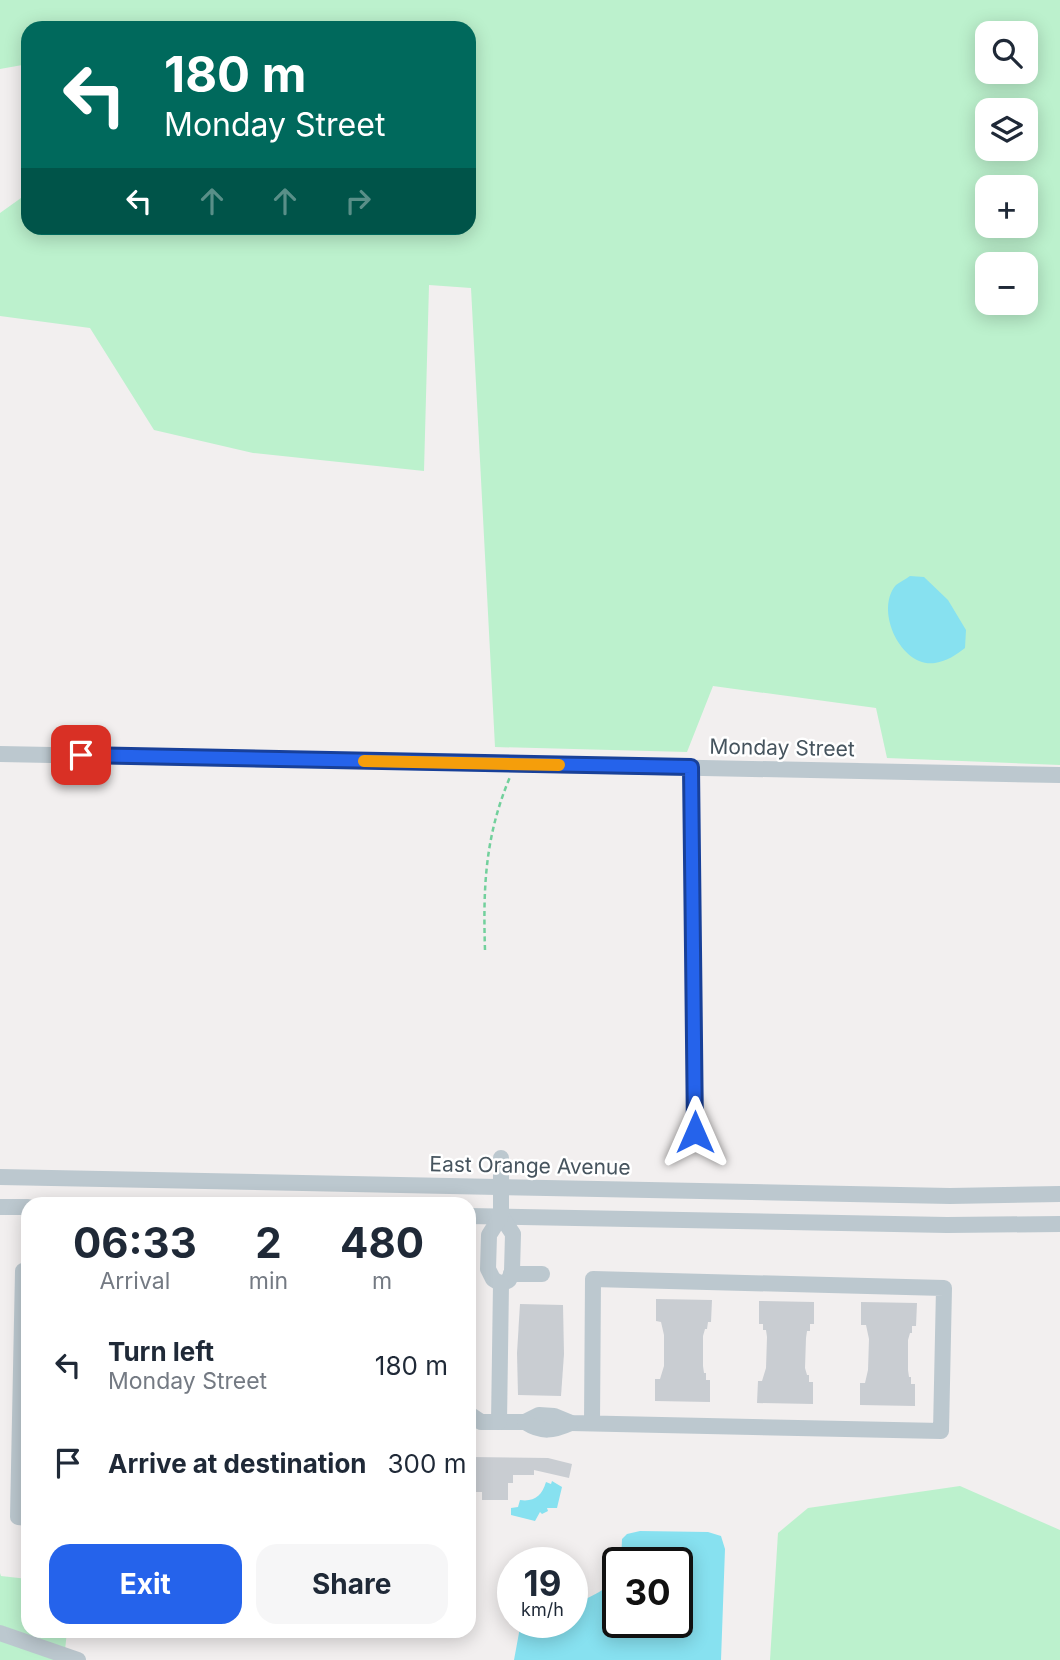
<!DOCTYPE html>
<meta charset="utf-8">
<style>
body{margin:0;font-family:Inter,sans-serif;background:#f6f6f7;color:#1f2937;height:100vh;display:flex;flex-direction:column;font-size:26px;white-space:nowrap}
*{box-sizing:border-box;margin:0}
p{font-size:23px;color:#747a83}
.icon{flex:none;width:38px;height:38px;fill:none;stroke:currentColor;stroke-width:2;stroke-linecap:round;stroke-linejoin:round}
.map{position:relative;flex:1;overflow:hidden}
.side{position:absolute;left:21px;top:1197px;width:455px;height:441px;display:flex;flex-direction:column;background:#fff;border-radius:21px;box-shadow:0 4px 18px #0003}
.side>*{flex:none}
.hud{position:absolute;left:21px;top:21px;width:455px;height:214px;border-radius:21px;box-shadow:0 4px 18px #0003;background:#00695c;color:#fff;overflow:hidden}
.buttons{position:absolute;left:975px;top:21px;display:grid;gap:14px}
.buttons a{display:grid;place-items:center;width:63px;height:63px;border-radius:14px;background:#fff;box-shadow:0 4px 18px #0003;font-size:35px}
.speed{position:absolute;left:497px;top:1547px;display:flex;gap:14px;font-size:35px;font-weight:700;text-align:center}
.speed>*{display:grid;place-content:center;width:91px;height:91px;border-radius:50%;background:#fff;box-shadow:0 4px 18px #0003;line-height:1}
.speed small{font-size:18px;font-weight:400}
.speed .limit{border:4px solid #111;border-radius:10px;background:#fff;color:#111}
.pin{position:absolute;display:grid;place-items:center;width:60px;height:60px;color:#fff;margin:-30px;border-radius:14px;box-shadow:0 4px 10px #0006}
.me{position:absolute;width:77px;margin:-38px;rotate:0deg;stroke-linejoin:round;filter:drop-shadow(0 0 5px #0008)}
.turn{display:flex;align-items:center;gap:24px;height:147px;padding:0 28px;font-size:32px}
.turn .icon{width:91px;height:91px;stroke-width:2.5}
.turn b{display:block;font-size:49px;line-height:60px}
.lanes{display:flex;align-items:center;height:66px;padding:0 28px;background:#0003;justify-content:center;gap:35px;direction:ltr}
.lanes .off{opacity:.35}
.eta{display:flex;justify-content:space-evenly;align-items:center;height:119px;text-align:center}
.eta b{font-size:42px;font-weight:700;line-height:49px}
.cta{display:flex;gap:14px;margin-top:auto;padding:14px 28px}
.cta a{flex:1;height:80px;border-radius:21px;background:#2563eb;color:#fff;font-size:28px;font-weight:700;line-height:80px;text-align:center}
.cta a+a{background:#f6f6f7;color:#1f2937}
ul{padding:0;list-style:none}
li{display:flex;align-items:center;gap:21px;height:98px;padding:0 28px}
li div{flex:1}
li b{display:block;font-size:26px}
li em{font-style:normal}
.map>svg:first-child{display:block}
.green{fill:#bcf1cd;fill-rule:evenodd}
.water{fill:#87e1f0}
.building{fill:#c9cdd2}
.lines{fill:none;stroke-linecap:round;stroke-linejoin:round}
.path{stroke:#72d09c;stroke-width:2.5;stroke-dasharray:5 3.5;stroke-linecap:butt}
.minor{stroke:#bcc8cf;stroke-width:16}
.route-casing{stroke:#184099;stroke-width:18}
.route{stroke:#2563eb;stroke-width:12}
.slow{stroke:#f59e0b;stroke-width:12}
.labels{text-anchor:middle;stroke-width:5;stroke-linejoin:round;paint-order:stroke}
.street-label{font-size:21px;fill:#46545e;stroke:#fff}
</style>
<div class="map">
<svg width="1060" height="1660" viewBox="0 0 1060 1660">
<rect width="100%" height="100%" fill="#f2efef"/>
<g class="green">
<path d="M0,0H1060V765L887,758L876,708L713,686L687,752L495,747L471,288L429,285L424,471L253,453L154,430L90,328L0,316V213L28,193V228H469V28H28V64L0,69ZM987,33H1026V72H987ZM987,110H1026V149H987ZM987,187H1026V226H987ZM987,264H1026V303H987Z"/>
<polygon points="960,1486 1060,1530 1060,1660 770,1660 778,1533 808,1508"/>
<polygon points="0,1573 1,1576 28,1579 28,1631 67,1631 64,1660 0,1660"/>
</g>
<g class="water">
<path d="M910,576L924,577L948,600L966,630L965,648C956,655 947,661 935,663C901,668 874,610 896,585C900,582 906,579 910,576Z"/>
<path d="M552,1481L562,1487L557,1508H547L548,1511L542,1514L540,1512L535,1521L511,1515V1508L518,1507L520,1500C534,1502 542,1496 546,1482L551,1484Z"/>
<path d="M640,1531L708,1532L721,1536L725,1549L721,1660H514L521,1622H572V1605C589,1597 611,1590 618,1571V1622H677V1563H621L622,1539L627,1534Z"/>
</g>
<g class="building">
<polygon points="656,1299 712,1300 711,1322 708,1322 707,1329 705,1329 703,1336 703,1366 704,1373 706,1373 706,1380 710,1380 710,1402 655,1401 655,1379 660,1379 664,1366 664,1335 661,1322 656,1321"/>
<polygon points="759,1301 814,1302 814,1324 810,1324 810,1331 807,1331 806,1338 805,1368 807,1375 809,1375 809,1382 813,1382 813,1404 757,1403 758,1381 762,1381 766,1368 767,1337 766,1330 763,1330 763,1324 759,1324"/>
<polygon points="861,1302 917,1303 916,1326 912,1326 912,1333 910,1333 908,1340 908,1370 909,1377 911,1377 911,1384 915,1384 915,1406 860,1405 860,1383 865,1383 868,1370 869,1339 866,1325 861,1325"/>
<polygon points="520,1304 563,1305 564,1354 561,1396 518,1395 517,1353"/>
<polygon points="469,1457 548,1458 572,1464 569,1478 534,1470 534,1475 513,1475 513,1483 508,1483 508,1500 482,1500 482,1492 469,1492"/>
</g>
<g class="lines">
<path class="path" d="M485,950C483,887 485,836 510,777"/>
<g class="minor">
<polyline points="0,754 1060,775"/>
<polyline points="691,767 695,1132"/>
<polyline points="0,1177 950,1196 1060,1194"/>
<polyline points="0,1207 28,1207"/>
<polyline points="469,1216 947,1225 1060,1224"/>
<polyline points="501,1216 513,1234 512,1271 509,1280 501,1284"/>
<polyline points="28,1271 23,1271 18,1517 28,1518"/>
<polyline points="511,1274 542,1274"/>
<polyline points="501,1284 493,1279 488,1269 489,1235 501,1216 501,1158"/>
<polyline points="469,1414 481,1422 525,1422 539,1415 554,1416 571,1423 941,1431 944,1288 593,1279 592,1423"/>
<polyline points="499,1422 501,1284"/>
<path d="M525,1422C542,1433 553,1431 571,1423"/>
<polyline points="0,1633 78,1660"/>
</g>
</g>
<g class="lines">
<g class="route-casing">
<polyline id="route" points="81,755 691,767 695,1132"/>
</g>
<use href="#route" class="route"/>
<polyline class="slow" points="364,761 559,765"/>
</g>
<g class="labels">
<g class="street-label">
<text transform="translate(782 748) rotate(1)" y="7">Monday Street</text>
<text transform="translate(530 1166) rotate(1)" y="7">East Orange Avenue</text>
</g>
</g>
</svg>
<div class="buttons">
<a><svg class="icon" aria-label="search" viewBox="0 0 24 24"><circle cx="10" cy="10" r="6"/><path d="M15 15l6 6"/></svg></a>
<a><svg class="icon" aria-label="layers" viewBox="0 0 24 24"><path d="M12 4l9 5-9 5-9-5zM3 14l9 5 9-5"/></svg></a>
<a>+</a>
<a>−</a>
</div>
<div class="speed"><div>19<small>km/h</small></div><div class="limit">30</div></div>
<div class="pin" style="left:81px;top:755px;background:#d93025"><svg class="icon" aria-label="arrive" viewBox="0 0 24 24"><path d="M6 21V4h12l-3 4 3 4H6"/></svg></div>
<svg class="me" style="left:695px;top:1132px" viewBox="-20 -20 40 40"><path d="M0-17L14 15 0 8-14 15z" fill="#2563eb" stroke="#fff" stroke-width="4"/></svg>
<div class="hud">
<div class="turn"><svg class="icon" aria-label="left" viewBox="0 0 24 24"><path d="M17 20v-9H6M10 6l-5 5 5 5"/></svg><div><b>180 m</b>Monday Street</div></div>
<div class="lanes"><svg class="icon" aria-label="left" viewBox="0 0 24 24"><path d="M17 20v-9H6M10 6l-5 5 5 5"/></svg><svg class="icon off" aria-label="ahead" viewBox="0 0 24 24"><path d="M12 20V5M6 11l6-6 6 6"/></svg><svg class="icon off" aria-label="ahead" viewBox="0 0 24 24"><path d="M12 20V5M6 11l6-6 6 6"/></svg><svg class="icon off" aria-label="right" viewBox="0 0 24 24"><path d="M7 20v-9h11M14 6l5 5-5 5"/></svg></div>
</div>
<section class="side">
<div class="eta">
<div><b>06:33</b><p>Arrival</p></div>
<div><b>2</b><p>min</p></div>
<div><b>480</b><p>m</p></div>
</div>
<ul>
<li><svg class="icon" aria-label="left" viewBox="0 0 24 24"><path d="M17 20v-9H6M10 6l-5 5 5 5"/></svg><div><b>Turn left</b><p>Monday Street</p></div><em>180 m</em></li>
<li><svg class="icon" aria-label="arrive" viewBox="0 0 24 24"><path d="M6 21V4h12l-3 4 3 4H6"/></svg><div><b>Arrive at destination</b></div><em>300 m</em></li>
</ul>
<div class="cta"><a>Exit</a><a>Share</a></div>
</section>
</div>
